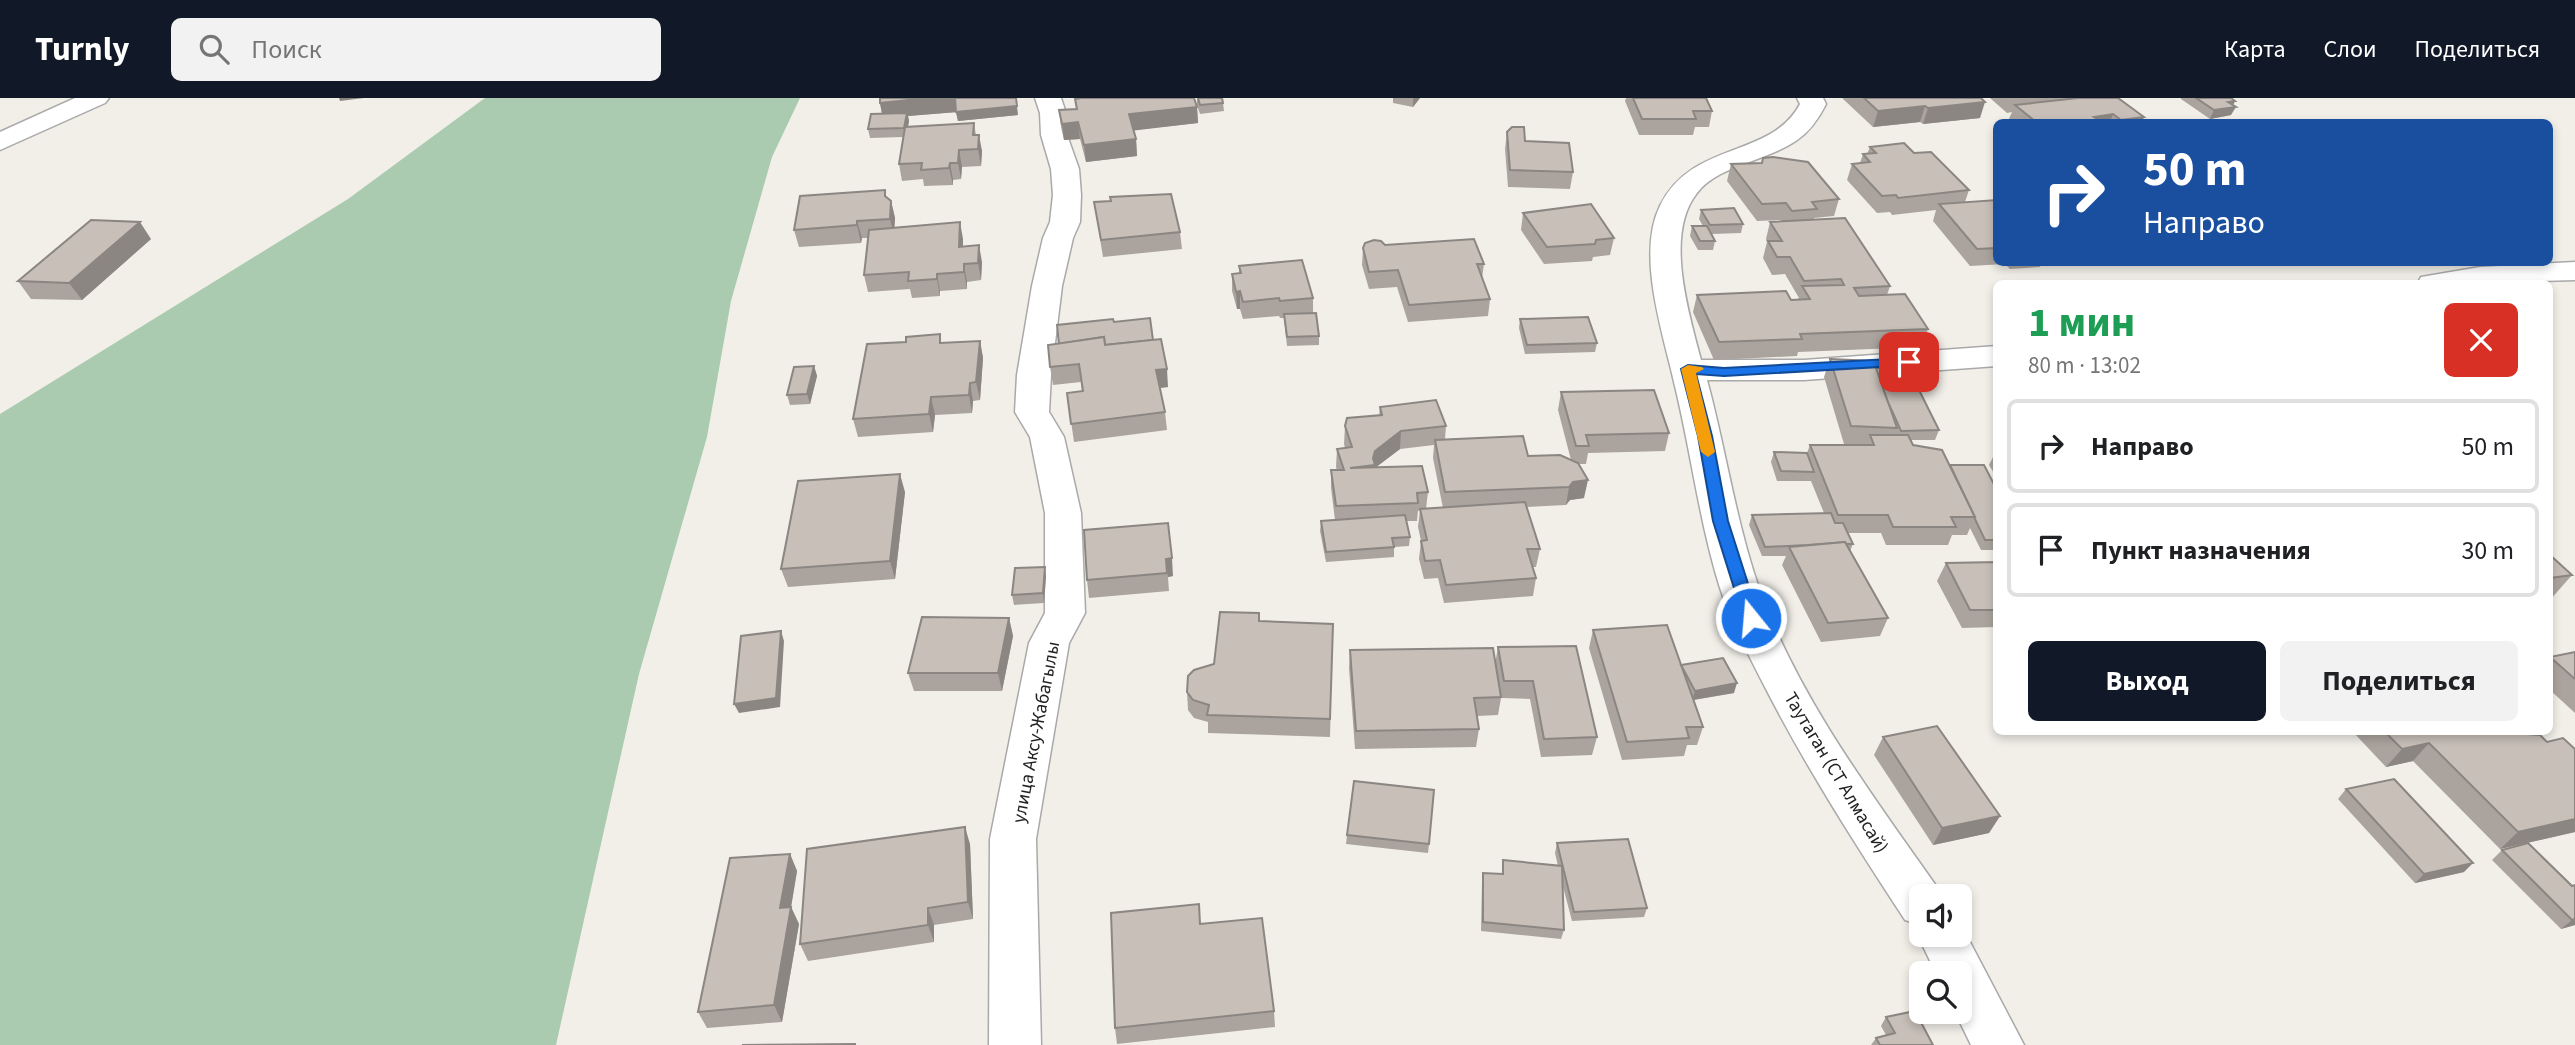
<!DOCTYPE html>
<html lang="ru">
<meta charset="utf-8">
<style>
body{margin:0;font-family:"Source Sans 3",sans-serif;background:#f2f2f2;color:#202124;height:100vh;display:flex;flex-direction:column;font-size:26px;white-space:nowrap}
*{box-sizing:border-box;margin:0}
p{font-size:23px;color:#757577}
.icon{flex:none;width:38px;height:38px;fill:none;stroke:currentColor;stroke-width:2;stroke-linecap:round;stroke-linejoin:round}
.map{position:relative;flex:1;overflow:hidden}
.side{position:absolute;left:1993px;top:182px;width:560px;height:455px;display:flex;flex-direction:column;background:#fff;border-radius:10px;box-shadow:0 4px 10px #0003}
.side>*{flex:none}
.top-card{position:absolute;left:1993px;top:21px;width:560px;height:147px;border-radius:10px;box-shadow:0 4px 10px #0003;background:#1a4fa0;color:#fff;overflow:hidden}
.controls{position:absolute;left:1909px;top:786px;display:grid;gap:14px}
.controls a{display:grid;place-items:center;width:63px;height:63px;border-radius:10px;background:#fff;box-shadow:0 4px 10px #0003;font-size:35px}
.pin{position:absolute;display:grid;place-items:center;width:60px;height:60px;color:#fff;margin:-30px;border-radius:14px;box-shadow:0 4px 10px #0006}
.me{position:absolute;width:77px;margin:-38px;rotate:343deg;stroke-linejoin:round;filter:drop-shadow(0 0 5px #0008)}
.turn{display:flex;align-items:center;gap:24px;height:147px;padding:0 35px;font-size:32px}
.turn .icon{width:91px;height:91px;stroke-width:2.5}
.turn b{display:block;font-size:49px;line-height:60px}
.round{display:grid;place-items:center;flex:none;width:74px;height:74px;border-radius:10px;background:#f2f2f2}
.summary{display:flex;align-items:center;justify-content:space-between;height:119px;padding:0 35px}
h1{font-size:42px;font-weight:700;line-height:52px;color:#1e9e55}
.primary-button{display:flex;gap:14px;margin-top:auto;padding:14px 35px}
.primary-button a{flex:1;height:80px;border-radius:10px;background:#111827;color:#fff;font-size:28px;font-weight:700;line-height:80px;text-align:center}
.primary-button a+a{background:#f2f2f2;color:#202124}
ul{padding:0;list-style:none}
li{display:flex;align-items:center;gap:21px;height:94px;margin:0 14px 10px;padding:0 21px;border:4px solid #e0e0e0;border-radius:10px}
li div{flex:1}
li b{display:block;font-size:26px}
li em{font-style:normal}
header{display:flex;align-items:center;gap:42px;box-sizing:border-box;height:98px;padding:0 35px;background:#111827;color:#fff}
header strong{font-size:33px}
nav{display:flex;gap:38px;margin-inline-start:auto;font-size:24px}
.search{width:490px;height:63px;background:#f2f2f2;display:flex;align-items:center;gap:18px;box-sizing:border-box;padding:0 24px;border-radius:10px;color:#757577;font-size:26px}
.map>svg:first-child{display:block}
.cemetery{fill:#aacbaf}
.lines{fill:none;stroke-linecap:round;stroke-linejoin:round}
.minor-casing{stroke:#a9a9a9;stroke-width:3}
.minor{fill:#fff;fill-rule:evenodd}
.wall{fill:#aba49e;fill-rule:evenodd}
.shaded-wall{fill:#8b8681}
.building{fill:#c7bfb8;stroke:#8b8681;stroke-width:2}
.route{fill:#1a73e8;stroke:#114b97;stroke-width:2}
.slow{fill:#f59e0b}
.labels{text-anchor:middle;stroke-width:5;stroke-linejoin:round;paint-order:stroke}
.street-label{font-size:19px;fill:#222;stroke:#fff}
</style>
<header>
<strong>Turnly</strong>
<div class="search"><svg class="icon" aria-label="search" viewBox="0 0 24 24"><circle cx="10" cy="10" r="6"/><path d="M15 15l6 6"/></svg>Поиск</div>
<nav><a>Карта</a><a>Слои</a><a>Поделиться</a></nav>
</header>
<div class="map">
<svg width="2575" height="947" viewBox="0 0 2575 947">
<rect width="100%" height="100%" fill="#f2efe9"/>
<polygon class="cemetery" points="485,0 800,0 772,59 731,203 707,339 639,576 556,947 0,947 0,316 348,101"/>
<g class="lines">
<g class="minor-casing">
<g id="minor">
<polygon points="75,0 109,0 105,5 0,52 0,34"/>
<polygon points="1035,0 1061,0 1066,15 1067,37 1079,71 1081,97 1080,124 1073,140 1062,188 1051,277 1049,314 1064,339 1081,415 1085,515 1069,545 1036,741 1041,947 989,947 990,741 1029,545 1045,515 1045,415 1030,339 1015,314 1017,277 1032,188 1043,140 1050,124 1053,97 1051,71 1041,37 1040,15"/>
<path d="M1797,0H1823L1826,6C1808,42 1789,49 1752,63C1733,70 1710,78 1697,95C1664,136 1689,216 1701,262H1804L1997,248V268L1804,282H1707C1726,352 1736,425 1760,493C1800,602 1873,698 1939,792L1941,798H1922V836H1960V825L2024,947H1971L1955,914H1960V875H1936L1917,836L1921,827L1905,822C1856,747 1807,671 1766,591C1749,558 1732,526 1720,490C1699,423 1691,353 1674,284C1663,235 1636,156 1660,108C1692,42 1771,61 1800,6Z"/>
<polygon points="2575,164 2575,182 2417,186 2421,179 2480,169"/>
</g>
</g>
<use href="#minor" class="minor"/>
</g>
<g class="wall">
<polygon points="1197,0 1223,5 1224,13 1200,16 1197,7"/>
<polygon points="1393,0 1420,0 1413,9 1393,5"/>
<polygon points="1626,0 1706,0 1712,13 1709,29 1695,29 1693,37 1639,37 1625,3"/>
<polygon points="1842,0 1981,0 1980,20 1923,26 1920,24 1873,29"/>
<polygon points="1990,0 2118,0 2142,24 2010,24 2008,23 2012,14 2007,15"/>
<polygon points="2181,0 2231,0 2235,3 2233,7 2231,17 2210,21 2181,1"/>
<polygon points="1075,1 1197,9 1198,25 1133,32 1136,41 1137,58 1086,64 1080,41 1064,42 1061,29 1059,12 1076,11"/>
<polygon points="880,5 1018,17 958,23 956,14 908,18 909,23 908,29 974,25 976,37 982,53 981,68 962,69 961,81 953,82 953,87 924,88 923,81 902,83 899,66 903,39 870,40 868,31 882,16"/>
<polygon points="1507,34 1525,43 1573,74 1570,91 1508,89 1505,51"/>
<polygon points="1870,49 1914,55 1969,92 1965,104 1997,102 1997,164 2042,164 2040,169 2010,171 2005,166 1970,168 1933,123 1936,112 1892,117 1890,114 1877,115 1847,82 1852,66 1860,65 1863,56 1867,56"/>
<polygon points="1731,66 1839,101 1834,118 1814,120 1814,122 1890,188 1887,197 1928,231 1921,249 1798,254 1797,258 1714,262 1693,214 1697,197 1791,202 1798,201 1799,200 1785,176 1772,177 1763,160 1767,144 1766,141 1770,124 1782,123 1781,122 1757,123 1727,83"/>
<polygon points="885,92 886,99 891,103 895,120 894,130 963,141 963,148 982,164 981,182 967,184 967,191 940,193 940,198 912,200 910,191 868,194 864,177 868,140 862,140 861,145 799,149 794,132"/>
<polygon points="1110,99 1180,134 1182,151 1103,159 1094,104 1110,103"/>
<polygon points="1701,112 1743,126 1741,135 1712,136 1715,143 1713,152 1698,152 1690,138 1692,128 1703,128 1699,121"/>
<polygon points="1523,115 1614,140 1610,157 1593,159 1592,163 1544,166 1521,132"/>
<polygon points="151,141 82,202 31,201 18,183"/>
<polygon points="1385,147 1484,166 1482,180 1490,201 1488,218 1408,224 1397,189 1369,191 1362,167 1363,150"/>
<polygon points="1239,168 1313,200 1313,215 1319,238 1319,247 1287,248 1284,220 1280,220 1279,218 1243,221 1240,211 1237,211 1232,193 1232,176 1239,175"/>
<polygon points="1520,221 1597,245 1595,254 1525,256 1519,230"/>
<polygon points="1114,224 1153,242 1168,289 1160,290 1165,314 1167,332 1074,344 1067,295 1082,293 1081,284 1053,287 1050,269 1059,246"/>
<polygon points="980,243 983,260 980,302 973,303 972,315 935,317 933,334 858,339 853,321 942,245"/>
<polygon points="1830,261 1876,270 1939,332 1935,342 1910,342 1913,347 1997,392 1997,452 1981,452 1970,430 1967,437 1952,437 1948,447 1886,447 1881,435 1848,435 1853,446 1850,453 1888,520 1880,538 1821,544 1782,467 1786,458 1762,458 1749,427 1752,417 1824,415 1811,383 1777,383 1771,364 1774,354 1807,355 1810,347 1862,347 1844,346 1824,279"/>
<polygon points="814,268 817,278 810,306 790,307 787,297"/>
<path d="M1561,294L1669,335L1665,353L1588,355L1586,366H1578L1584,400L1570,402L1566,407L1526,409L1540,451L1536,469H1532L1536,480L1533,498L1444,505L1438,480L1424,481L1419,461L1421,443L1418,429L1420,412L1418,413L1417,423H1406L1410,439L1409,448L1394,449V459L1326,464L1320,433L1321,423L1335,422L1331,390V372H1337L1336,369L1337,351L1345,350L1344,346L1345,328L1379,317L1380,309L1446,328L1445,341L1528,358L1571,362L1558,312ZM1434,347L1433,360L1443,410L1426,411L1428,394L1376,369L1400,351Z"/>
<polygon points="1997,351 1997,380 1989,367"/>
<polygon points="905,394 895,481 788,489 781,471"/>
<polygon points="1084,432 1173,478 1168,479 1169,493 1089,500 1087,482"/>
<polygon points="2550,457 2572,477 2550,502"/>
<polygon points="1997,464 1997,529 1962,530 1937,483 1946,465"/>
<polygon points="1046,478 1044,505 1014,507 1012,497"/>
<polygon points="1009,520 1013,538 1002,593 914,593 908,575"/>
<polygon points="1259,523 1333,526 1330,639 1208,635 1208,624 1194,620 1188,612 1187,594 1214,566"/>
<polygon points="1593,532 1681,567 1734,595 1694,602 1703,629 1697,647 1687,647 1684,658 1622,662 1589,550"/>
<polygon points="1498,549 1597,639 1592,657 1541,659 1530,601 1501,600 1498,617 1477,618 1479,631 1476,649 1355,651 1349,570 1350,552 1495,566"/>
<polygon points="2575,554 2575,615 2550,592 2550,559"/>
<polygon points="2353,634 2525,634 2528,636 2547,644 2575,651 2575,734 2500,751 2413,663 2386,669"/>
<polygon points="1883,639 2000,718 1989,735 1933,747 1874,657"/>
<polygon points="2346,691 2464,774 2415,785 2338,701"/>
<polygon points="1347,737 1429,746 1428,755 1346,746"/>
<polygon points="1557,745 1647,810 1644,819 1572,823 1562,785 1564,832 1561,841 1481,833 1482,784 1483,775 1502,776 1503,762 1558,768 1555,755"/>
<polygon points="970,746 973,821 934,827 934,844 808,863 800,846"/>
<polygon points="2502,752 2572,788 2575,787 2575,827 2561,831 2492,762"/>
<polygon points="790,756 797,773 791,809 799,826 782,924 707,930 698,914"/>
<polygon points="1200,826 1274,913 1275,929 1117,946 1115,930"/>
<polygon points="1886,919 1933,947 1871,947 1876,940 1886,937 1881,928"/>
</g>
<g class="shaded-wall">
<polygon points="339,0 364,0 340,3"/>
<polygon points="928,0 956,0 958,14 908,18 909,23 906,38 904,30 883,21 880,5"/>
<polygon points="1414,0 1420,0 1413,9 1413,1"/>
<polygon points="2235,3 2232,9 2236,9 2231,17 2210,21 2214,12 2228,4"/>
<polygon points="1985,4 1980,20 1923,26 1928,10"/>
<polygon points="1017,8 1018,17 958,23 956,14"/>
<polygon points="1925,8 1920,24 1873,29 1878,13"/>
<polygon points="1197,9 1198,25 1130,33 1129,16"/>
<polygon points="2113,16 2110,24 2092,24 2094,19"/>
<polygon points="2144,19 2142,24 2120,24 2121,22"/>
<polygon points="1078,24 1080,41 1064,42 1062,26"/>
<polygon points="979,37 982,53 981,68 978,51"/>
<polygon points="1136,41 1137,58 1086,64 1084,47"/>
<polygon points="959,52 962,69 961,81 958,65"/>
<polygon points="950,65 953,82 953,87 949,70"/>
<polygon points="891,103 895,120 894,138 890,121"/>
<polygon points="857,123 862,140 861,145 857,127"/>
<polygon points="140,124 151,141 82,202 69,185"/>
<polygon points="960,124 963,141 963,166 959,149"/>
<polygon points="979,147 982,164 981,182 978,165"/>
<polygon points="964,166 967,184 967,191 964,174"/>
<polygon points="937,176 940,193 940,198 937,181"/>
<polygon points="1240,193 1240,211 1237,211 1236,194"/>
<polygon points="980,243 983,260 980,302 976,284"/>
<polygon points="814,268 817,278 810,306 807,296"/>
<polygon points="1167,271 1168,289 1158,290 1156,272"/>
<polygon points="970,285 973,303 972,315 969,297"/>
<polygon points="931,299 935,317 933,334 929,316"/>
<polygon points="1401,333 1400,351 1375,370 1373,360 1375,353"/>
<polygon points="900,376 905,394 895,481 890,463"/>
<polygon points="1588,382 1584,400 1570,402 1566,407 1569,389 1573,384"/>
<polygon points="1172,460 1173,478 1168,479 1166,461"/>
<polygon points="1045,469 1046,478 1044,505 1043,495"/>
<polygon points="1009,520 1013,538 1002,593 998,575"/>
<polygon points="781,533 784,543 780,609 739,615 734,606"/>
<polygon points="1737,585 1734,595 1692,602 1695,593"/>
<polygon points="2429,645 2413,663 2386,669 2402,651"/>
<polygon points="2000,718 1989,735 1933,747 1942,730"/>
<polygon points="2575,721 2575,734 2500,751 2518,734"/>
<polygon points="965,729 970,746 973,821 968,804"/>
<polygon points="790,756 797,773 788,827 780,810"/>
<polygon points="2473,765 2464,774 2415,785 2424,776"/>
<polygon points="791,809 799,826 782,924 774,907"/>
<polygon points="928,810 934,827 934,844 928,827"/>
<polygon points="2575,821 2575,827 2561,831 2572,822"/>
</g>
<g class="building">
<polygon points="880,0 928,0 880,5"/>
<polygon points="955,0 1016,0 1017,8 956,14"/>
<polygon points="1081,0 1194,0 1197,9 1129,16 1136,41 1084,47 1078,24 1062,26 1059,12 1077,11 1075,1"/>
<polygon points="1198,0 1222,0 1223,5 1200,7"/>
<polygon points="1633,0 1706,0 1712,13 1693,13 1696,21 1642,21"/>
<polygon points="1864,0 1981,0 1985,4 1928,10 1925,8 1878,13"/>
<polygon points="2078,0 2118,0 2144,19 2121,22 2113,16 2094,19 2102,24 2036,24 2015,7"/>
<polygon points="2196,0 2231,0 2235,3 2228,4 2236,9 2214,12"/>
<polygon points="907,15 904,30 868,31 871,16"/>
<polygon points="974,25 973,37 979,37 978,51 959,52 958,65 950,65 949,70 921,72 922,65 899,66 905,29"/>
<polygon points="1512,29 1524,29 1525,43 1569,45 1573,74 1510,72 1507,34"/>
<polygon points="1904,45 1914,55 1931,54 1969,92 1898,100 1896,97 1882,98 1852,66 1870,64 1863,56 1876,55 1870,49"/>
<polygon points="1773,59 1808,64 1839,101 1812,104 1817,111 1792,113 1786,105 1762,106 1731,66 1762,65 1763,60"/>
<polygon points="885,92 885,98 891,103 890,121 857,123 857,127 794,132 800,98"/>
<polygon points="1171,96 1180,134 1101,142 1094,104 1111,103 1110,99"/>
<polygon points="1997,102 1997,150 1977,151 1939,106"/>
<polygon points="1591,106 1614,140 1596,142 1595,146 1547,149 1523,115"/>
<polygon points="1734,110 1743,126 1710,127 1701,112"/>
<polygon points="1845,120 1890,188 1854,190 1859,198 1905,196 1928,231 1800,236 1802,241 1719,244 1697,197 1786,193 1791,202 1810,201 1802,188 1844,187 1841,181 1804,183 1790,159 1777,159 1768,143 1782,143 1770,124"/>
<polygon points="91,122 140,124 69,185 18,183"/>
<polygon points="960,124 959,149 979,147 978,165 964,166 964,174 937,176 937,181 908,183 909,174 864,177 869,132"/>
<polygon points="1692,128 1707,128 1715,143 1700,143"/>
<polygon points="1474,141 1484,166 1477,166 1490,201 1409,207 1398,172 1369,174 1363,150 1365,145 1374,142 1381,143 1385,147"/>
<polygon points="1302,162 1313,200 1280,203 1279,200 1243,204 1240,193 1236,194 1232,176 1241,175 1239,168"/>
<polygon points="1316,215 1319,238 1287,239 1284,216"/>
<polygon points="1588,219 1597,245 1527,247 1520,221"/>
<polygon points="1150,220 1153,242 1105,247 1104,239 1059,246 1057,227 1113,221 1114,224"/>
<polygon points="940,236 940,245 980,243 976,284 970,285 969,297 931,299 929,316 853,321 867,246 906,244 906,239"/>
<polygon points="1104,239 1105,247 1161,241 1167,271 1156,272 1165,314 1071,326 1067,295 1083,293 1079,266 1050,269 1048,247"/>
<polygon points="1830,261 1874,263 1897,330 1851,328"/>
<polygon points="814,268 807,296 787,297 794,269"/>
<polygon points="1876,270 1908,270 1939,332 1901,333 1888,304"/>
<polygon points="1654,292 1669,335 1586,337 1589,348 1576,348 1561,294"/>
<polygon points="1436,302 1446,328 1401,333 1375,353 1373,360 1375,367 1350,370 1422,368 1428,394 1417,395 1418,405 1336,408 1331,372 1344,372 1337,351 1352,349 1345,328 1347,320 1382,317 1380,309"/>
<polygon points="1870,337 1908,337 1913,347 1942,352 1975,419 1951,419 1956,429 1893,429 1888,417 1838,417 1810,347 1874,347"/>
<polygon points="1523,338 1528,358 1560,357 1578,365 1588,382 1573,384 1569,389 1445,394 1435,342"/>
<polygon points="1774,354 1807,355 1814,374 1781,373"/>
<polygon points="1950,367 1984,367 1997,392 1997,442 1985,442 1974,419 1975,419"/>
<polygon points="900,376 890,463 781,471 798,383"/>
<polygon points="1525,404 1540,451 1527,451 1536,480 1446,487 1440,462 1425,463 1421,443 1427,442 1420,411"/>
<polygon points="1831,415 1835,425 1843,425 1853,446 1846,446 1845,444 1808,447 1765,449 1752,417"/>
<polygon points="1405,417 1410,439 1392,440 1394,449 1326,454 1321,423"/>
<polygon points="1168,425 1172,460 1166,461 1167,475 1087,482 1084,432"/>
<polygon points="1845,444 1888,520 1828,525 1789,449"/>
<polygon points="2550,457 2572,477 2550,480"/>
<polygon points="1997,464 1997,512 1970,512 1946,465"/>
<polygon points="1045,469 1043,495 1012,497 1015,470"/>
<polygon points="1220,514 1259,515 1259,523 1333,526 1330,621 1207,617 1209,607 1193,602 1187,594 1188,578 1194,572 1214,566"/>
<polygon points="922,519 1009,520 998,575 908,575"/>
<polygon points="1667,527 1703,629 1686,629 1689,640 1627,644 1593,532"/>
<polygon points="781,533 776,600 734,606 741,538"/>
<polygon points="1576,548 1597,639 1544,641 1533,583 1504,583 1498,549"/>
<polygon points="1493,550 1501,599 1474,600 1479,631 1356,633 1350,552"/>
<polygon points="2575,554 2575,581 2550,559"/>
<polygon points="1723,560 1737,585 1695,593 1681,567"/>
<polygon points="1937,628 2000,718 1942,730 1883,639"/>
<polygon points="2385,634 2525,634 2528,636 2540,637 2547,644 2563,640 2575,651 2575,721 2518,734 2429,645 2402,651"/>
<polygon points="2394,681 2473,765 2424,776 2346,691"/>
<polygon points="1354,683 1434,692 1429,746 1347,737"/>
<polygon points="965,729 968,804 928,810 928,827 800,846 807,751"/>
<polygon points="1628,741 1647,810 1574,814 1557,745"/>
<polygon points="2528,745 2572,788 2575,787 2575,821 2572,822 2502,752"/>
<polygon points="790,756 780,810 791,809 774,907 698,914 730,760"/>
<polygon points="1503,762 1562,768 1564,832 1483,824 1483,775 1503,776"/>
<polygon points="1199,806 1200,826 1262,820 1274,913 1115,930 1111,815"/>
<polygon points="1915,913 1933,947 1880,947 1876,940 1895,935 1886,919"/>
<polygon points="855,946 855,947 742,947"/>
</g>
<polygon class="route" points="1909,260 1916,264 1914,267 1724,278 1696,276 1712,338 1728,423 1759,520 1756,525 1745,525 1713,423 1698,338 1681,271 1688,267 1724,270"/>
<polygon class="slow" points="1688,267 1702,269 1704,271 1696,275 1715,354 1708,359 1701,354 1681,271"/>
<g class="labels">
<g class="street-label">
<text transform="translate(1035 634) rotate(-79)" y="7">улица Аксу-Жабагылы</text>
<text transform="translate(1837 674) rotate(59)" y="7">Таутаган (СТ Алмасай)</text>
</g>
</g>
</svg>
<div class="controls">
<a><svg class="icon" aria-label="sound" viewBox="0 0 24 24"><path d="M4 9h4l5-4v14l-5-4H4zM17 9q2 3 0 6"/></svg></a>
<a><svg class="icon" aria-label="search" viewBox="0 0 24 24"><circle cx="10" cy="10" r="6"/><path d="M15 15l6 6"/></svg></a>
</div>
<div class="pin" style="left:1909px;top:264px;background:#d93025"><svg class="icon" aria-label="arrive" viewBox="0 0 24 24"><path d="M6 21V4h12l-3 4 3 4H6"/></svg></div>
<svg class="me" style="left:1751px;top:520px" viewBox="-20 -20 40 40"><circle r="17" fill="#1a73e8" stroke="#fff" stroke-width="3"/><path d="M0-11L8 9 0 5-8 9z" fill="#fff"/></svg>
<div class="top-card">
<div class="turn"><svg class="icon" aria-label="right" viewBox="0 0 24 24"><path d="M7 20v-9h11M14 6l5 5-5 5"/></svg><div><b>50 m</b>Направо</div></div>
</div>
<section class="side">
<div class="summary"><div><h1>1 мин</h1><p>80 m · 13:02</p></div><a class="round" style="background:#d93025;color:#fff"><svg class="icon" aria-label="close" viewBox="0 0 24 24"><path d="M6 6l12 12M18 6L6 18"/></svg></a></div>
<ul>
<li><svg class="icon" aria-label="right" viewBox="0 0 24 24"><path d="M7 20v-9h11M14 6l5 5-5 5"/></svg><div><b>Направо</b></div><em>50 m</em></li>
<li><svg class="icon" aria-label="arrive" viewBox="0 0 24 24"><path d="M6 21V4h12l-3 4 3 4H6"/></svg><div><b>Пункт назначения</b></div><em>30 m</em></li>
</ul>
<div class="primary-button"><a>Выход</a><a>Поделиться</a></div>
</section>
</div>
